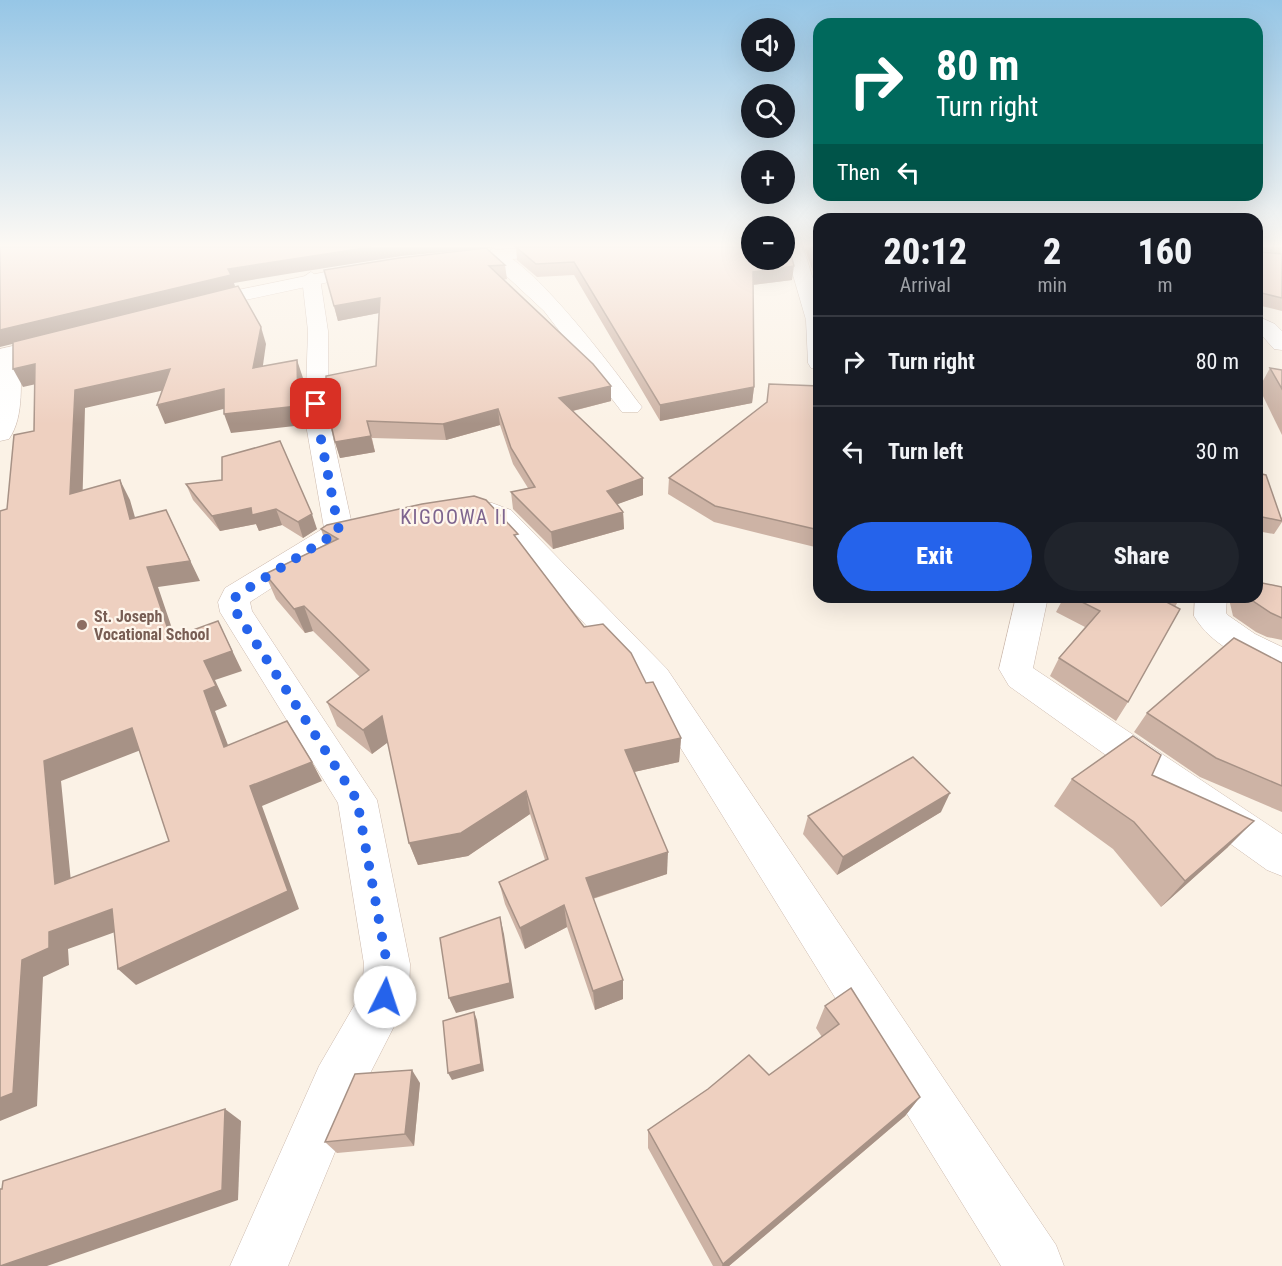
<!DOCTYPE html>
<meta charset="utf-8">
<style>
body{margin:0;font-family:"Roboto Condensed",sans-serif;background:#20242c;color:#f1f3f6;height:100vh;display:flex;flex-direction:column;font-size:22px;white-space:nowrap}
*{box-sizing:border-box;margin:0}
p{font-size:20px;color:#9ea1a6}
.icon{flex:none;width:33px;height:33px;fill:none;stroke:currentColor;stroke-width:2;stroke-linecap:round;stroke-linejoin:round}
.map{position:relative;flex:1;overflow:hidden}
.drawer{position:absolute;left:813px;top:213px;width:450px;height:390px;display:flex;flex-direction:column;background:#171b24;border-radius:18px;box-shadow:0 6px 24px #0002}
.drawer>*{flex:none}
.guide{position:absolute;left:813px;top:18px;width:450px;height:183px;border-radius:18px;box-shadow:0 6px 24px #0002;background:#00695c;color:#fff;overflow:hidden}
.fabs{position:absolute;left:741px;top:18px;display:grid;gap:12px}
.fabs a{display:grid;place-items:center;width:54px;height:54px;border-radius:50%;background:#171b24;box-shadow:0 6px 24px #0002;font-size:30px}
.pin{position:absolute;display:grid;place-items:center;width:51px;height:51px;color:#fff;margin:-26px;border-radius:12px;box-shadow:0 3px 9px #0006}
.me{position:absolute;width:66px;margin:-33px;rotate:4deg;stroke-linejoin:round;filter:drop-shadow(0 0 4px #0008)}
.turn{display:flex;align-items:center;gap:21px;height:126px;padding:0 24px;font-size:27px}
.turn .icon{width:78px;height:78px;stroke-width:2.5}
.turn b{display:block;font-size:42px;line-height:51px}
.then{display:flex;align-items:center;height:57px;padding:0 24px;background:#0003;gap:12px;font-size:22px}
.eta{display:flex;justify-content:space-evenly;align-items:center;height:102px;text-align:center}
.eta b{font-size:36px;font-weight:800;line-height:42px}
.primary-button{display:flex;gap:12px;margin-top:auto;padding:12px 24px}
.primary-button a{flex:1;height:69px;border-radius:36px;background:#2563eb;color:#fff;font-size:24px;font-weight:800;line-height:69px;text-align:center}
.primary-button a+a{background:#20242c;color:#f1f3f6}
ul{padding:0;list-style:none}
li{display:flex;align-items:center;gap:18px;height:90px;padding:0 24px;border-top:2px solid #363941}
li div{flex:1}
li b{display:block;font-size:22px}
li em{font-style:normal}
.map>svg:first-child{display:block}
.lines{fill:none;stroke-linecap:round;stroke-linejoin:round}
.street-casing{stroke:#ccb9ad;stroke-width:1}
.secondary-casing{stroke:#d0bbae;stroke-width:1}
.street{fill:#fff;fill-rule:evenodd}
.secondary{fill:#fff;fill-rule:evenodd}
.wall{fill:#cdb3a5}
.shaded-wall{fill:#a79286}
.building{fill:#eed0c0;stroke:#a79286;stroke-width:1.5;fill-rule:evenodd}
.route{stroke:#2563eb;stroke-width:10;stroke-dasharray:0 18}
.education-dot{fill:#8d6e63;stroke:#fef6ec;stroke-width:2}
.labels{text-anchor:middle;stroke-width:4.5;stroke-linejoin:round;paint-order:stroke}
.education-label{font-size:16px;font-weight:bold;fill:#785e54;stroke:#fef6ec;text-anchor:start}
.quarter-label{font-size:20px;letter-spacing:1.5px;fill:#7e658f;stroke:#fef6ec}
</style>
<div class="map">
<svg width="1282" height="1266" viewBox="0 0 1282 1266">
<rect width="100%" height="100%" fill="#fbf2e6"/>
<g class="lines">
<g class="street-casing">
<g id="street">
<polygon points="785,247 803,247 819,298 819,370 811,368 808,363 806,320"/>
<path d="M493,249C531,258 613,368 638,402L642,407L638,412H622L544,311L487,258L484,254Z"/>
<polygon points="311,272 320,278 328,331 329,419 351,520 367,518 377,521 381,527 377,533 347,539 250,602 252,611 377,800 410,964 409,997 356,1101 288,1266 230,1266 319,1066 362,992 364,964 338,803 220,612 218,602 225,588 324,528 305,419 308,331 302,278"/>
<polygon points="1257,316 1275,324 1282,331 1282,350 1274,349 1257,330"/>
<path d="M10,347L18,349L21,354C20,380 25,416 9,439L0,441V353Z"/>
<polygon points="474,502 492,503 511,510 667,669 1056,1245 1064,1266 1001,1266 643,687 491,522 464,516 460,510 464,504"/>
<polygon points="1016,597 1048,597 1033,668 1282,834 1282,876 1267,870 1009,686 999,669"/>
<path d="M1195,597H1227L1226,613L1229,616L1255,634L1282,647V672C1249,662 1212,647 1194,616Z"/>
</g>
</g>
<g class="secondary-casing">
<g id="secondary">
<polygon points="542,247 565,247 569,251 560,256 450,263 441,258 450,253"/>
<polygon points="369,263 375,264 378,268 375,272 199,310 189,304 199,298"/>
<polygon points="56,336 64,337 67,342 64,347 0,363 0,349"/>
</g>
</g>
<use href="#street" class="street"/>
<use href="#secondary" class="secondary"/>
</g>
<g class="wall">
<polygon points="516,247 792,280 753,285 754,387 752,403 660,421 574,275 537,277 517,260"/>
<polygon points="804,247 819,247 819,277 815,277"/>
<polygon points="1257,247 1282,247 1282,254 1261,250 1261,252 1282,254 1282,311 1257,305"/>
<polygon points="505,265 507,279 503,280 611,386 611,401 573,411 643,478 643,495 617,504 623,512 624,529 553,549 513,509 511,492 528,488 513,464 500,425 446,440 372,438 375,452 340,458 335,442 376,366 379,313 338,321 324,270"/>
<polygon points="1270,368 1282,370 1282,435 1259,388"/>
<polygon points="819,386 819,548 714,522 668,494 669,478"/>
<polygon points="1257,458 1262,473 1262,474 1282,519 1282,522 1274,534 1257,531"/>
<polygon points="222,480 317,529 303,538 282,525 259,531 256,524 220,531 193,500 186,484"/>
<polygon points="321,529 519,541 584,627 646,683 681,738 679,762 634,772 667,874 593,899 623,999 595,1010 567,927 525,949 505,904 499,882 545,860 530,814 468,856 418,865 409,843 388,742 372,754 337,726 327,702 360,677 313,631 305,633 276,599 265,574 326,544"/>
<polygon points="1282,587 1282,640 1267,637 1256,632 1233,616 1229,599 1231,597 1257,597"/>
<polygon points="1064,597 1180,597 1128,702 1116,721 1050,676 1059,658 1085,627 1056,612"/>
<polygon points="1282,663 1282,812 1200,777 1134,732 1147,713"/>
<polygon points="1152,775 1228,847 1161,907 1113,849 1054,806 1072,779"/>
<polygon points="941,812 837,875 803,834 808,816"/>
<polygon points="825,1006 920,1097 905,1116 729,1266 713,1266 648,1148 648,1130 769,1075 822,1037 816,1028"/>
<polygon points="420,1083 414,1146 337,1153 325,1142"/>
</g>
<g class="shaded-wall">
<polygon points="371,247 497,247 402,256 287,274 234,283 236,289 0,347 0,330 228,269"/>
<polygon points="819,263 819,277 815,277 817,264"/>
<polygon points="794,266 792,280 751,285 753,272"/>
<polygon points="380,298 384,312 338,321 334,306"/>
<polygon points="261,327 266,344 260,386 253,368"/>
<polygon points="297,360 303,378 304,425 231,433 224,414"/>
<polygon points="35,364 45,382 23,387 13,369"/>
<polygon points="170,369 178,387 85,408 82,514 70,494 75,390"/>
<polygon points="611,386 611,401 560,414 559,398"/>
<polygon points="754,387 752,403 660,421 660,405"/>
<polygon points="224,389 231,407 165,424 157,405"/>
<polygon points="498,409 500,425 446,440 443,424"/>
<polygon points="367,421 375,452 340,458 335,442"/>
<polygon points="643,478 643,495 607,508 607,491"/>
<polygon points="120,480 130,500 141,538 130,519"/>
<polygon points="251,508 276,509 282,525 259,531 256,524 220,531 212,516"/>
<polygon points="166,510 200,581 158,587 182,658 171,638 147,567"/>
<polygon points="623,512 624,529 553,549 551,532"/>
<polygon points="312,514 317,529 303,538 298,522"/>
<polygon points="304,606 313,631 305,633 294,609"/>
<polygon points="218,621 242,671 215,680 227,706 215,711 236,766 224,747 204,691 204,661"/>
<polygon points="382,716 391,740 372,754 363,730"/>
<polygon points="132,728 146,748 61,781 73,902 55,884 44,761"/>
<polygon points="681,738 679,762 625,774 625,750"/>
<polygon points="312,762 322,781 262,806 299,909 136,985 118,969 250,786"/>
<polygon points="526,791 530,814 468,856 418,865 409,843"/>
<polygon points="950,793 941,812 837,875 843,857"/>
<polygon points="1254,821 1228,847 1161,907 1185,881"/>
<polygon points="668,852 667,874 588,900 586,878"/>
<polygon points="564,905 567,927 525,949 520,928"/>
<polygon points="112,909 129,927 68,949 69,965 43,977 37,1106 0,1121 0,1098 22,960 49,932"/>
<polygon points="500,917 504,934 514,998 456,1013 449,998"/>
<polygon points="623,980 623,999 595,1010 593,991"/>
<polygon points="474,1012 477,1020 484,1071 452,1080 448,1073"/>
<polygon points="412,1070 420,1083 414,1146 405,1134"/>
<polygon points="920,1097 905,1116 729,1266 722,1266 723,1264"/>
<polygon points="225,1109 241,1121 238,1200 47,1266 0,1266"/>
</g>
<g class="building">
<polygon points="0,247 371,247 228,269 231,275 0,330"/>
<polygon points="516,247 752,247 752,260 784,260 784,247 789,247 794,266 753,272 754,387 660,405 574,262 536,264"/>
<polygon points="810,247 819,247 819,263 817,264"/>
<polygon points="1257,247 1261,247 1261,252 1282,254 1282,298 1257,292"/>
<polygon points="486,248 505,265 489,266 593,364 611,386 559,398 643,478 607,491 623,512 551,532 511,492 535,487 511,448 498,409 443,424 367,421 371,436 335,442 326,403 326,376 376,366 380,298 334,306 324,270 399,258"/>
<path d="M238,286L261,327L253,368L297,360L298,406L224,414V389L157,405L170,369L75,390L70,494L120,480L130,519L166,510L190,561L147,567L171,638L218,621L232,651L204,661L216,686L204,691L224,747L287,721L312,762L250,786L288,891L118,969L112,909L49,932V948L22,960L13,1093L0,1098V511L7,509L14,435L34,431L35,364L13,369V342ZM132,728L169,841L55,884L44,761Z"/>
<polygon points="1270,368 1282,370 1282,389"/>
<polygon points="769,384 819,386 819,530 715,506 669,478 767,402"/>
<polygon points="280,441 312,514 298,522 276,509 252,515 251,508 212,516 186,484 222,480 222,457"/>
<polygon points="1257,458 1262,473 1257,471"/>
<polygon points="1257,473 1266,475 1282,521 1257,516"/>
<polygon points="474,496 486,500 518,534 514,535 584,627 603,624 631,653 646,683 653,682 681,738 625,750 668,852 586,878 623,980 593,991 564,905 520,928 499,882 548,859 526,791 461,833 409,843 382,716 363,730 327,702 369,670 304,606 294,609 265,574 338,539 321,529 327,525 422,504"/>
<polygon points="1257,582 1282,587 1282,618 1271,613 1247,597 1257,597"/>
<polygon points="1072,597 1157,597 1180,609 1128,702 1059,658 1100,611"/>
<polygon points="1234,638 1282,663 1282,786 1216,758 1147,713"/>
<polygon points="1133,736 1161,755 1152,775 1254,821 1185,881 1134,822 1072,779"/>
<polygon points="913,757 950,793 843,857 808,816"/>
<polygon points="500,917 510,983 449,998 440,938"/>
<polygon points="851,988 920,1097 723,1264 648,1130 708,1089 749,1055 769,1075 839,1024 825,1006"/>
<polygon points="474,1012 481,1064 448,1073 443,1021"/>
<polygon points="412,1070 405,1134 325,1142 355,1074"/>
<polygon points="225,1109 222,1190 0,1266 0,1189 2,1189 3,1181"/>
</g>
<linearGradient id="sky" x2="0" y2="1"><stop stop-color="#96c6e6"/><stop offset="0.58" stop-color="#fdf9f4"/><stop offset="1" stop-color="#fdf9f4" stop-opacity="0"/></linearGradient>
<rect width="1282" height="424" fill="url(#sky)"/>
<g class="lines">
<polyline class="route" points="316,404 317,419 339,531 236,596 234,602 236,612 357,800 387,964 385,997"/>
</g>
<circle class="education-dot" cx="82" cy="625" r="6"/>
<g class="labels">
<g class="education-label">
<text x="94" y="622">St. Joseph<tspan x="94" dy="18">Vocational School</tspan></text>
</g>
<g class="quarter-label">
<text x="454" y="524">KIGOOWA II</text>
</g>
</g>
</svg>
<div class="fabs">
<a><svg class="icon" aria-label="sound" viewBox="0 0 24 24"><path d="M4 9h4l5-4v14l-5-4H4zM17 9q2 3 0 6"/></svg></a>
<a><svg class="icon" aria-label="search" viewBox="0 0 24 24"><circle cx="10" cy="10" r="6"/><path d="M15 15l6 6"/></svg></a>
<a>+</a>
<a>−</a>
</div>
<div class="pin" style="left:316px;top:404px;background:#d93025"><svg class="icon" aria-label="arrive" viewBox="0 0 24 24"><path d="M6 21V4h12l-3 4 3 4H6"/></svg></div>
<svg class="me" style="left:385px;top:997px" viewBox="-20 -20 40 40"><circle r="19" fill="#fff"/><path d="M0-13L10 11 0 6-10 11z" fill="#2563eb"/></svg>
<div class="guide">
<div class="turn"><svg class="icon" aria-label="right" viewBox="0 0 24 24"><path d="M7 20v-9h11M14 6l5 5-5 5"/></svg><div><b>80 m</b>Turn right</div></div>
<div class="then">Then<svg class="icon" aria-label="left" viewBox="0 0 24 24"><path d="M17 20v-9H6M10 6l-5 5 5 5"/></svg></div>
</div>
<section class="drawer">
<div class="eta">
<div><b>20:12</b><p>Arrival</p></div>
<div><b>2</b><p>min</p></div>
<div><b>160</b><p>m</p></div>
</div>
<ul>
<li><svg class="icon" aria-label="right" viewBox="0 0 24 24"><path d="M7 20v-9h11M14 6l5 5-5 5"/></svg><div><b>Turn right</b></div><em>80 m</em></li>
<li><svg class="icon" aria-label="left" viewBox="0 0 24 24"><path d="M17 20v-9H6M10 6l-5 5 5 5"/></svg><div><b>Turn left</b></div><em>30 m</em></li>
</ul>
<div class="primary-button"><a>Exit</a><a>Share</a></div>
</section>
</div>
